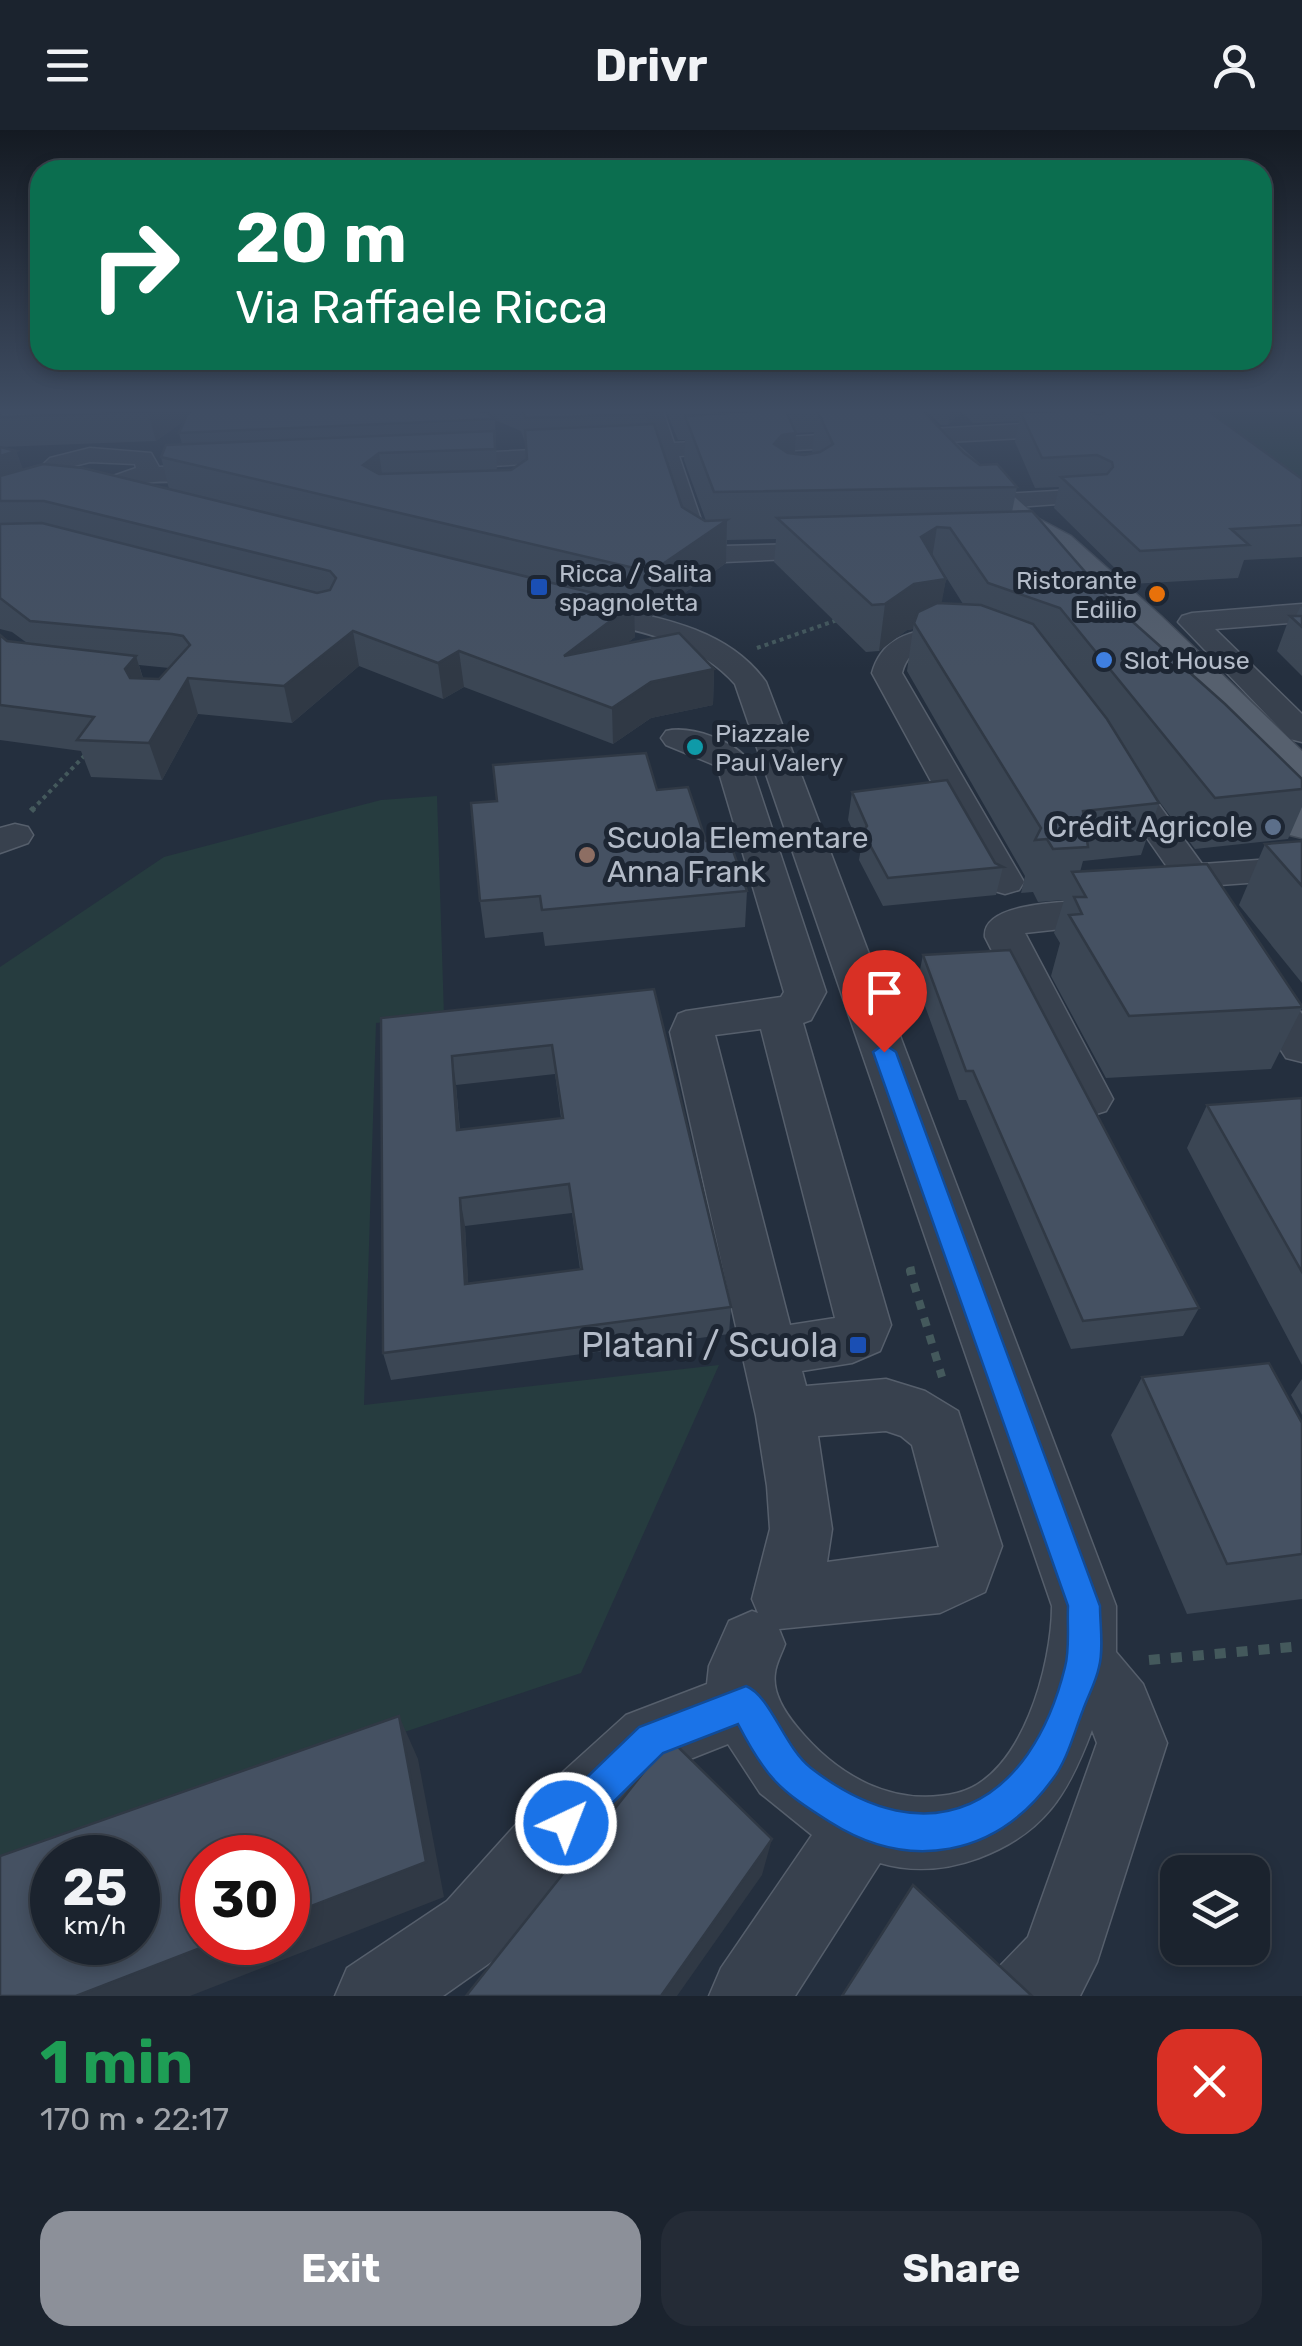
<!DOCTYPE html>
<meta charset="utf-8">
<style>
body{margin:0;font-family:Rubik,sans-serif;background:#242b36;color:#f1f3f6;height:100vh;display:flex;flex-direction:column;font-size:38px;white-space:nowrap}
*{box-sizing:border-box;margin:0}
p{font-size:32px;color:#a0a4aa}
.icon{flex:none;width:55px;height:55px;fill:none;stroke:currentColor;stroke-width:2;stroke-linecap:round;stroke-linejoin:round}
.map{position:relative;height:1866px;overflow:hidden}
.details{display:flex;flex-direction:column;background:#1b232e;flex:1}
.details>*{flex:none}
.hud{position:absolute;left:30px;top:30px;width:1242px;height:210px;border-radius:30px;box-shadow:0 5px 15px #0003,0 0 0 2px #39404a;background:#0b6e4f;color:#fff;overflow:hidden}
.buttons{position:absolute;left:1160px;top:1725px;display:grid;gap:20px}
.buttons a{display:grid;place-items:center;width:110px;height:110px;border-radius:20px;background:#1b232e;box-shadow:0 5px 15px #0003,0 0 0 2px #39404a;font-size:50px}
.speed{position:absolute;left:30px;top:1705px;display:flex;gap:20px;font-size:50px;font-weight:700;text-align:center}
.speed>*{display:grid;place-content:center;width:130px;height:130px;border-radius:50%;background:#1b232e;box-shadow:0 5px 15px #0003,0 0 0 2px #39404a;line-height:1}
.speed small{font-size:25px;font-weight:400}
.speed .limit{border:15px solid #d22;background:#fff;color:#111}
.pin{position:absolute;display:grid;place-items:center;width:85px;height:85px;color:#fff;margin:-102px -42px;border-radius:50% 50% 50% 0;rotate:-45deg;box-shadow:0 0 10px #0007}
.pin .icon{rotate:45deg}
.me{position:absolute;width:110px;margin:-55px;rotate:43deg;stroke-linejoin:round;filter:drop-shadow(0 0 8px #0008)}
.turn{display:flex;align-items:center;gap:35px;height:210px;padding:0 40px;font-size:45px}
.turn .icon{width:130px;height:130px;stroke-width:2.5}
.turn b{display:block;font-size:70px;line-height:85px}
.round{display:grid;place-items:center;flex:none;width:105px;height:105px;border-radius:30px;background:#242b36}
.headline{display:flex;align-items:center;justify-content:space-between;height:170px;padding:0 40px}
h1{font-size:60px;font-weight:700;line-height:75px;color:#1e9e55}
.action{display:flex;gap:20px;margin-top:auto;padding:20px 40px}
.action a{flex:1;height:115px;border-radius:30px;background:#8c9099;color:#fff;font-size:40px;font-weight:700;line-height:115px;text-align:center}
.action a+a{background:#242b36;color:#f1f3f6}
header{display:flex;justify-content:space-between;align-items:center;height:130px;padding:0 40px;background:#1b232e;font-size:45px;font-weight:700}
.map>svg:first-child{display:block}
.green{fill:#263c3f}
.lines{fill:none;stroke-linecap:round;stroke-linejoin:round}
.minor-casing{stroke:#565f6c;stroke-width:3}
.major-casing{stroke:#414a57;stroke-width:3}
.path-far3{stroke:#44595c;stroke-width:4;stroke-dasharray:4 4;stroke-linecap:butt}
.path-far2{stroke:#44595c;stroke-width:6;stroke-dasharray:6 6;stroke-linecap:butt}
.path-far1{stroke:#44595c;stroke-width:8;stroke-dasharray:9 9;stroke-linecap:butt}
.path{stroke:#44595c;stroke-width:10;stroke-dasharray:11 11;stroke-linecap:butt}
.minor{fill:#38414e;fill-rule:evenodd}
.major{fill:#56606e;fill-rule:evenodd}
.wall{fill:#3b4654;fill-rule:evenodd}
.shaded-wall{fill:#303945}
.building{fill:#455162;stroke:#303945;stroke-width:2.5;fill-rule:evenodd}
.route{fill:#1a73e8;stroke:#114b97;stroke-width:2.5}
.transit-dot{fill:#1a4fb4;stroke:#1d2633;stroke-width:4}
.food-dot{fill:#e8710a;stroke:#1d2633;stroke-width:4}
.shop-dot{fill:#3f7fe0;stroke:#1d2633;stroke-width:4}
.culture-dot{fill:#0f9aa8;stroke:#1d2633;stroke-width:4}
.service-dot{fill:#5c6f8a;stroke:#1d2633;stroke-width:4}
.education-dot{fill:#8d6e63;stroke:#1d2633;stroke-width:4}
.labels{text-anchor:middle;stroke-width:10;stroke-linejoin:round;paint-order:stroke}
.far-poi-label{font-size:25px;fill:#b4bcc9;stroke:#1d2633;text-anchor:start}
.poi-label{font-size:30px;fill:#b4bcc9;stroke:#1d2633;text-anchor:end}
.near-poi-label{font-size:35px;fill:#b4bcc9;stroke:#1d2633;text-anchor:end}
</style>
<header><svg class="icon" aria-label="menu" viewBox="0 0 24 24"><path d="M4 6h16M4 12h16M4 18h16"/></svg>Drivr<svg class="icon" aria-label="person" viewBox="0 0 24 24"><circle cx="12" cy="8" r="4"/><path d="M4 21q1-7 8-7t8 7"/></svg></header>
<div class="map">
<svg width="1302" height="1866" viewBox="0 0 1302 1866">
<rect width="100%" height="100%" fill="#242f3e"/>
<g class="green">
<polygon points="1088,278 1302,278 1302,427 1267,429"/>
<polygon points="437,666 444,886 376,893 364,1275 719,1235 581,1543 0,1737 0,837 164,727 381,670"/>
</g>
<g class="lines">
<g class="minor-casing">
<g id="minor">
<polygon points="642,278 662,278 674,313 1080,291 1091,298 1080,305 679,326 709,413 724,416 846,413 850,419 846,425 837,427 724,432 689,424 657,327 435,339 424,332 435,325 653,314"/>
<path d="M90,318L151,323L159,337L226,334L238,341C222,357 176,350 154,352C120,354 66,386 35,351V342L50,328ZM90,332L135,334L136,338L99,351L59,347L66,338Z"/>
<polygon points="1090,359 1102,366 1099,371 1002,378 990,371 1002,364"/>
<path d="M573,470C639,485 723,491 766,552L1116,1476V1522L1143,1554L1167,1613L1097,1832L1080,1866H986L998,1838L1028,1807L1097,1613L1092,1600C1068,1664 1045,1703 979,1728C946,1740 914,1743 880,1733L795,1866H709L721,1838L812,1705L760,1663L728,1614L675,1635L614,1691L501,1825L443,1866H335L347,1838L447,1771L564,1641L626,1585L707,1554L709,1536L729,1491L752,1481L758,1483L752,1469L770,1399L767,1356L756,1286L670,902L678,884L686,881L781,867L784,862L717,636L666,615L661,608L666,601C691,595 735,611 750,632L826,862L811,890L803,893L891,1195L880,1221L852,1233L802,1241L806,1256L886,1249L925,1261L958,1281L1002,1416L985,1462L940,1483L779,1499L785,1514C782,1523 776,1533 775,1543C772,1563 785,1582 797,1597C837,1646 893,1678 957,1663C1023,1647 1052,1533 1052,1476L735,554C692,505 624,499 563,484L559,478L563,472ZM761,899L835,1188L790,1195L715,905ZM886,1301L901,1306L912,1315L939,1417L827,1432L832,1399L818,1306Z"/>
<polygon points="1302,474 1302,492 1215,499 1302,584 1302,612 1290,609 1178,492 1182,486 1192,483"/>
<path d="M934,498L983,503L988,509L983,515C954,522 912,503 902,543L1024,752L1019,760L1005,764L991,760L986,752L872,543C881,511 904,503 934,498Z"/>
<polygon points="1118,632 1130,635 1202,734 1302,727 1302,749 1192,757 1179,754 1101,642 1106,635"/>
<polygon points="15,694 28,697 33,705 28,713 0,723 0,698"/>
<path d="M1119,770L1133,773L1139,782L1133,791L1025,803L1113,969L1106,981L1090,986L1074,981L1067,969L985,807C981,767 1091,772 1119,770Z"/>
<polygon points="1258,838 1273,842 1302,884 1302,932 1286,928 1237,852 1243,842"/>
</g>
</g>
<g class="major-casing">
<g id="major">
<polygon points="888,278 916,278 1039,389 1071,406 1161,486 1302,621 1302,657 1287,653 1137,500 1049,420 1017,403"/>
<polygon points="1243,623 1258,626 1302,670 1302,708 1286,704 1222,635 1228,626"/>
</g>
</g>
<g class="path-far3">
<polyline points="757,518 840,489"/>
<polyline points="32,680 88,622"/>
</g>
<polyline class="path-far2" points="31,681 34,678"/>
<polyline class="path-far1" points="915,1140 910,1141 942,1247"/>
<polyline class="path" points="1149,1530 1302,1516"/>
<use href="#minor" class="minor"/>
<use href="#major" class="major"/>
</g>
<g class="wall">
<path d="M0,278H646L648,294L682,377L706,391L684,330L685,310H678L665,278H920L964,323L980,335L1017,357L1012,382L1302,649V677L1288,709L1195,719L1149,658L1159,673L1141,725L1083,731L1080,742L1302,876V878L1271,939L1106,948L1051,846L1060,813L1054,803L1064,770L1038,772L1033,762L1021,763L1025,746L907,541L913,499L907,500L879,521L866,522L774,432L776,409L727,410L726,433L651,487L634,483L635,507L627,513L714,539L713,575L651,588L613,614L464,557L443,569L359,536L292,593L198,584L162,650L91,647L81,621L0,610V505L7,511L27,513L12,502L0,499ZM495,290L521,301L526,315L527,329L511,340H497ZM184,291L179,303L182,314L161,327L169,359L23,340L16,321L0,317L156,311ZM814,302L812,323L795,324L796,303ZM943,442L963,474L941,473L946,449ZM139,535L169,538L159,549L143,548Z"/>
<polygon points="922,278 1204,278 1302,349 1302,427 1244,430 1238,448 1131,454 1054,378 1059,357 1035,358 1015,312 1019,291 973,293 962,282 948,295 941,295"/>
<polygon points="1300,477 1302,477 1302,546 1277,521 1290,486 1296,486"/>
<polygon points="657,660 706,711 747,761 745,797 545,816 543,802 485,808 480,771 496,671"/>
<polygon points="852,662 1003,737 996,765 883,776 859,730 861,718 848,690"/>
<polygon points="1302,711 1302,853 1239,775 1265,714"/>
<polygon points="923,825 1199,1178 1183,1206 1071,1219 966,970 959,970 917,854"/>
<path d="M654,859L731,1177L729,1204L391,1250L383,1223L381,888ZM555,944L561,988L460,1000L456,955ZM572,1083L580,1139L468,1154L465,1096Z"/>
<polygon points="1302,968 1302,1235 1187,1018 1207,975"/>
<polygon points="1142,1247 1302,1293 1302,1469 1187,1484 1111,1305"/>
<polygon points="1302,1249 1302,1285 1291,1265"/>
</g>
<g class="shaded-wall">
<polygon points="155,278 202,278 156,311 148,282"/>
<polygon points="951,278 963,278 962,282 948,295"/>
<polygon points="796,303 793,349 774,314 782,305"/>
<polygon points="16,321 27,351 0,360 0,326"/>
<polygon points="379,323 385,363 363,335"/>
<polygon points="727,390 726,433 651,487 651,442"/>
<polygon points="937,397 930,441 921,407"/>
<polygon points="946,449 938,494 914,493 913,499 907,500 879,521 885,474 914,454"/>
<polygon points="634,473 635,507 566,561 564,526"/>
<polygon points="353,501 359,536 292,593 284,556"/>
<polygon points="459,521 464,557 443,569 438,533"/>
<polygon points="136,526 147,562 136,575 125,539"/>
<polygon points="714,539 713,575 651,588 613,614 612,578 651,552"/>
<polygon points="188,548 198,584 162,650 149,613"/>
<polygon points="452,926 456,955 462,1029 457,1000"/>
<polygon points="460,1068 465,1096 470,1182 465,1154"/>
<polygon points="399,1586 418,1629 444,1767 190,1866 76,1866 216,1812 288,1812 288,1785"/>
<polygon points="772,1709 762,1745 677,1866 661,1866"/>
</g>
<g class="building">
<polygon points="0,278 155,278 148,282 0,287"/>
<polygon points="195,278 449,278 486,282 495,289 179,303 187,285"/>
<polygon points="522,278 646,278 648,284 525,288"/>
<polygon points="677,278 738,278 678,281"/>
<polygon points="816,278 920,278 964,323 980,335 997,334 1017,357 714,362 685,286 785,279 796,303 782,305 774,314 788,323 804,325 820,322 833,314"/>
<polygon points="1111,278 1204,278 1302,349 1302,395 1231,399 1249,415 1140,421 1061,347 1107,344 1113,337 1112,332 1097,325 1042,328 1021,283 1083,280 1100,285"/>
<polygon points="654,294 682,377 705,391 727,390 651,442 161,327 166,315 494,301 495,319 379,323 363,335 379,344 511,340 527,329 525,300"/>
<polygon points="0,317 16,321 0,326"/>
<polygon points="43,334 83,338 634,473 564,526 679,503 714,539 651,552 612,578 459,521 438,533 353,501 284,556 188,548 149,613 77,610 94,587 0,575 0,505 7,511 136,526 125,539 130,548 159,549 190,515 183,506 172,504 30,491 0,468 0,394 42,393 317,463 330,460 336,448 330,441 44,371 0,371 0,346"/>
<polygon points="1032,381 1115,476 1225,574 1302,649 1302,659 1215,668 1060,478 988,453 950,398 937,397 921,407 946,449 914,454 885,474 872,475 777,388"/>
<polygon points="937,473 981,475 1033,494 1107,589 1159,673 1083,681 1088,717 1053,719 1047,709 1035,710 1041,698 914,493 918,482"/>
<polygon points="1290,486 1302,486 1302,497"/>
<polygon points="646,623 657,660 688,657 706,711 729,709 747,761 542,780 540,766 480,771 471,673 497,671 493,635"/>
<polygon points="947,650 995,733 1003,737 888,748 863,702 867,696 852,662"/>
<polygon points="1302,711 1302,756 1265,714"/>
<polygon points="1207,734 1302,876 1302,877 1129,886 1069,785 1082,784 1074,767 1086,767 1072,742"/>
<polygon points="1010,820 1199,1178 1083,1191 973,941 966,941 923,825"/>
<path d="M654,859L731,1177L383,1223L381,888ZM552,915L563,988L457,1000L452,926ZM569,1054L582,1139L465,1154L460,1068Z"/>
<polygon points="1302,968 1302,1142 1207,975"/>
<polygon points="1269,1233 1302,1293 1302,1424 1227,1434 1142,1247"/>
<path d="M399,1586L426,1732L288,1785V1728H202V1812H216L76,1866H0V1726ZM52,1728H138V1812H52Z"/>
<polygon points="670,1609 772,1709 661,1866 466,1866"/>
<polygon points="913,1755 1032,1866 842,1866"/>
</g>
<linearGradient id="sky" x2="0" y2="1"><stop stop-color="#141a22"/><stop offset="0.52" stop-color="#3f4d63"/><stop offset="1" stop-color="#3f4d63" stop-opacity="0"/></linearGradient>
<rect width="1302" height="539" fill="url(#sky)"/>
<path class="route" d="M884,914L896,922L1100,1476C1100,1495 1104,1519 1099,1537C1096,1552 1088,1566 1083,1580C1074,1603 1067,1631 1052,1650C996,1727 909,1742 830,1692C779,1660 766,1648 738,1594L663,1623L579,1706L566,1711L553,1706L547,1693L553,1680L639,1597L746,1556C771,1566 784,1617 811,1638C930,1730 1031,1675 1065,1537C1070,1519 1067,1495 1068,1476L873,922Z"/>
<g class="transit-dot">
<rect x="529" y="447" width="20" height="20" rx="5"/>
<rect x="848" y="1205" width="20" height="20" rx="5"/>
</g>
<circle class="food-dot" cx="1157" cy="464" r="10"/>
<circle class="shop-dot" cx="1104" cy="530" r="10"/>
<circle class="culture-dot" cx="695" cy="617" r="10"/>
<circle class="service-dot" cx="1273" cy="697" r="10"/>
<circle class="education-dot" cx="587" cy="725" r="10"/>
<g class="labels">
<g class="far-poi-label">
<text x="559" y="452">Ricca / Salita<tspan x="559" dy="29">spagnoletta</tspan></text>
<text x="1137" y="459" text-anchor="end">Ristorante<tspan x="1137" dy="29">Edilio</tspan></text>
<text x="1124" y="539">Slot House</text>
<text x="715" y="612">Piazzale<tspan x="715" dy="29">Paul Valery</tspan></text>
</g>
<g class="poi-label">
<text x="1253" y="707">Crédit Agricole</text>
<text x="607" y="718" text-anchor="start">Scuola Elementare<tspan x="607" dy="34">Anna Frank</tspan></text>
</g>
<g class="near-poi-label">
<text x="838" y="1227">Platani / Scuola</text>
</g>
</g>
</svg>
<div class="buttons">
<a><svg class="icon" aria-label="layers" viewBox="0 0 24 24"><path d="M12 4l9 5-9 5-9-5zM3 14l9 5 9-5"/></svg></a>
</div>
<div class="speed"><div>25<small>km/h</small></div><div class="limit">30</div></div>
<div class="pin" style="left:884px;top:922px;background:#d93025"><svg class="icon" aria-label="arrive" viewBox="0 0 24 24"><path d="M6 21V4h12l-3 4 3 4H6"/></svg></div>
<svg class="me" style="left:566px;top:1693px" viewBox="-20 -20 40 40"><circle r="17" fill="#1a73e8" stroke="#fff" stroke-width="3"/><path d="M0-11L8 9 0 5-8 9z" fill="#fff"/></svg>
<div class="hud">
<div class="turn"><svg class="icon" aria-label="right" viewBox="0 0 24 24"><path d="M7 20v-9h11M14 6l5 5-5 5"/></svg><div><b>20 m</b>Via Raffaele Ricca</div></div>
</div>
</div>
<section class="details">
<div class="headline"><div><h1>1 min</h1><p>170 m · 22:17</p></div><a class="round" style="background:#d93025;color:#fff"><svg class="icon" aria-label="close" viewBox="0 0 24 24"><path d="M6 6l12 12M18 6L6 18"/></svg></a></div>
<div class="action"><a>Exit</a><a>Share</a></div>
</section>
